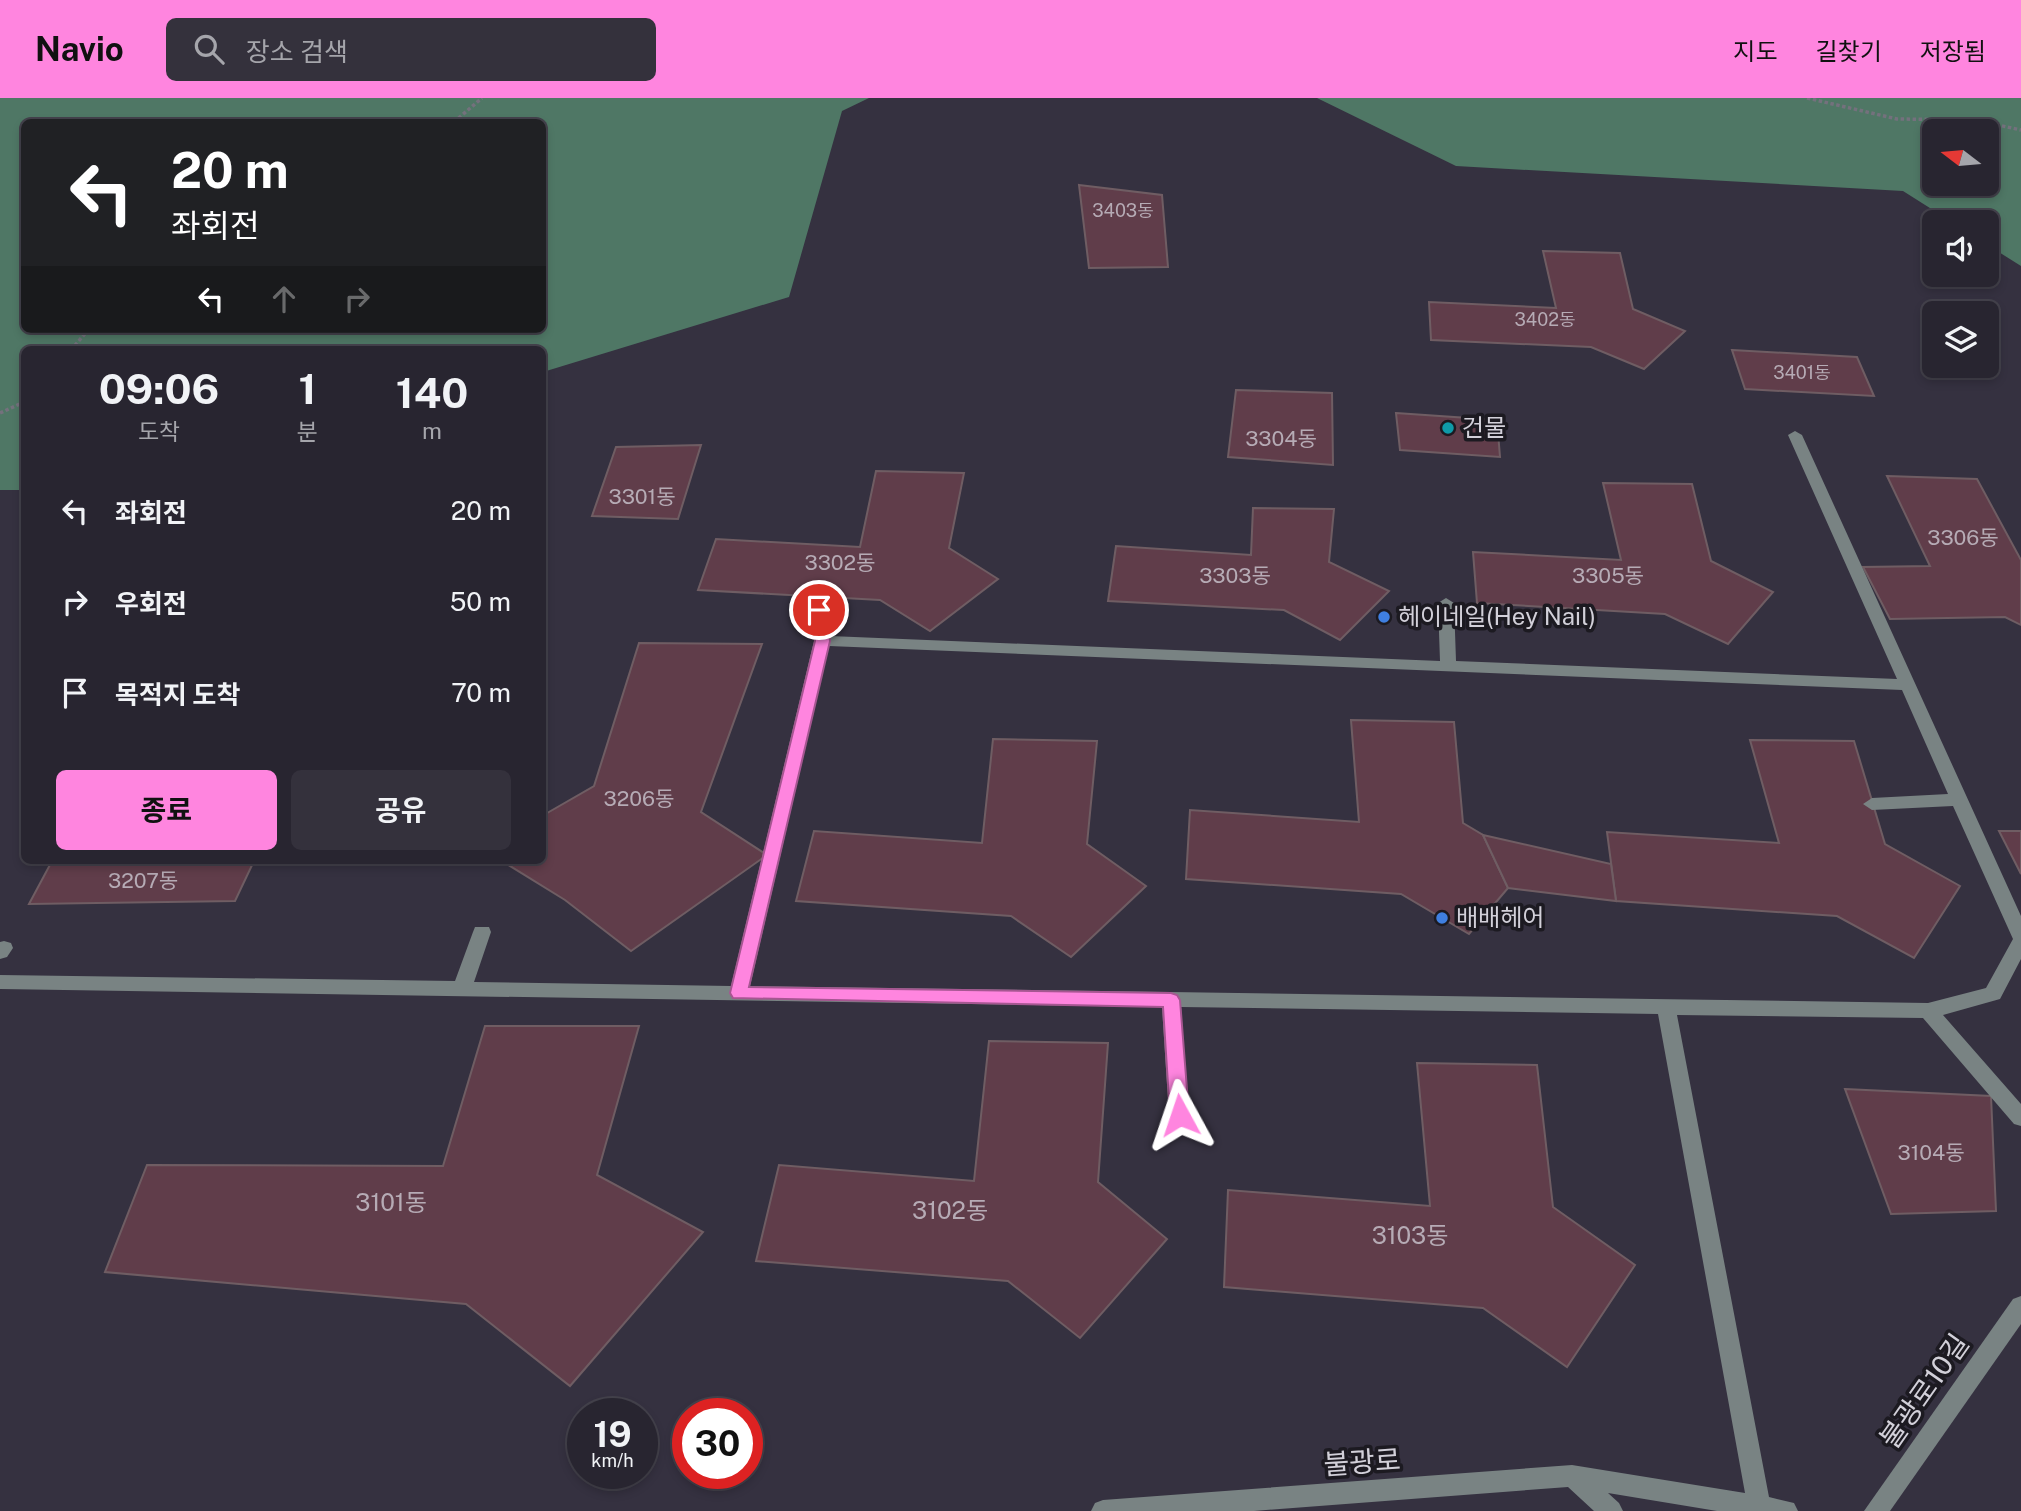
<!DOCTYPE html>
<html lang="ko">
<meta charset="utf-8">
<style>
body{margin:0;font-family:"Public Sans","Noto Sans KR",sans-serif;background:#34313c;color:#f1f3f6;height:100vh;display:flex;flex-direction:column;font-size:26px;white-space:nowrap}
*{box-sizing:border-box;margin:0}
p{font-size:23px;color:#a5a5ab}
.icon{flex:none;width:38px;height:38px;fill:none;stroke:currentColor;stroke-width:2;stroke-linecap:round;stroke-linejoin:round}
.map{position:relative;flex:1;overflow:hidden}
.details{position:absolute;left:21px;top:248px;width:525px;height:518px;display:flex;flex-direction:column;background:#282530;border-radius:10px;box-shadow:0 4px 10px #0003,0 0 0 2px #44424c}
.details>*{flex:none}
.guide{position:absolute;left:21px;top:21px;width:525px;height:214px;border-radius:10px;box-shadow:0 4px 10px #0003,0 0 0 2px #44424c;background:#202124;color:#fff;overflow:hidden}
.needle{width:46px;rotate:286deg}
.tools{position:absolute;left:1922px;top:21px;display:grid;gap:14px}
.tools a{display:grid;place-items:center;width:77px;height:77px;border-radius:10px;background:#282530;box-shadow:0 4px 10px #0003,0 0 0 2px #44424c;font-size:35px}
.speed{position:absolute;left:567px;top:1300px;display:flex;gap:14px;font-size:35px;font-weight:700;text-align:center}
.speed>*{display:grid;place-content:center;width:91px;height:91px;border-radius:50%;background:#282530;box-shadow:0 4px 10px #0003,0 0 0 2px #44424c;line-height:1}
.speed small{font-size:18px;font-weight:400}
.speed .limit{border:10px solid #d22;background:#fff;color:#111}
.pin{position:absolute;display:grid;place-items:center;width:60px;height:60px;color:#fff;margin:-30px;border:4px solid #fff;border-radius:50%;box-shadow:0 2px 7px #0007}
.me{position:absolute;width:77px;margin:-38px;rotate:355deg;stroke-linejoin:round;filter:drop-shadow(0 0 5px #0008)}
.turn{display:flex;align-items:center;gap:24px;height:147px;padding:0 35px;font-size:32px}
.turn .icon{width:91px;height:91px;stroke-width:2.5}
.turn b{display:block;font-size:49px;line-height:60px}
.lanes{display:flex;align-items:center;height:66px;padding:0 35px;background:#0003;justify-content:center;gap:35px;direction:ltr}
.lanes .off{opacity:.35}
.eta{display:flex;justify-content:space-evenly;align-items:center;height:119px;text-align:center}
.eta b{font-size:42px;font-weight:700;line-height:49px}
.cta{display:flex;gap:14px;margin-top:auto;padding:14px 35px}
.cta a{flex:1;height:80px;border-radius:10px;background:#ff85df;color:#111;font-size:28px;font-weight:700;line-height:80px;text-align:center}
.cta a+a{background:#34313c;color:#f1f3f6}
ul{padding:0;list-style:none}
li{display:flex;align-items:center;gap:21px;height:91px;padding:0 35px}
li div{flex:1}
li b{display:block;font-size:26px}
li em{font-style:normal}
header{display:flex;align-items:center;gap:42px;box-sizing:border-box;height:98px;padding:0 35px;background:#ff85df;color:#111}
header strong{font-size:33px}
nav{display:flex;gap:38px;margin-inline-start:auto;font-size:24px}
.search{width:490px;height:63px;background:#34313c;display:flex;align-items:center;gap:18px;box-sizing:border-box;padding:0 24px;border-radius:10px;color:#a5a5ab;font-size:26px}
.map>svg:first-child{display:block}
.forest{fill:#4f7765;fill-rule:evenodd}
.building{fill:#603d4a;stroke:#6f5d63;stroke-width:2}
.lines{fill:none;stroke-linecap:round;stroke-linejoin:round}
.path{stroke:#74717d;stroke-width:3.5;stroke-dasharray:3.5 2.5;stroke-linecap:butt}
.minor{fill:#798383;fill-rule:evenodd}
.route{fill:#ff85df;stroke:#a65691;stroke-width:2}
.culture-dot{fill:#0f9aa8;stroke:#1c1a21;stroke-width:2.5}
.shop-dot{fill:#3f7fe0;stroke:#1c1a21;stroke-width:2.5}
.labels{text-anchor:middle;stroke-width:7;stroke-linejoin:round;paint-order:stroke}
.far-number-label{font-size:18px;fill:#b6abb5}
.number-label{font-size:21px;fill:#b6abb5}
.poi-label{font-size:24px;fill:#d2d0d9;stroke:#1c1a21;text-anchor:start}
.near-number-label{font-size:24px;fill:#b6abb5}
.near-street-label{font-size:28px;fill:#d2d0d9;stroke:#1c1a21}
</style>
<header>
<strong>Navio</strong>
<div class="search"><svg class="icon" aria-label="search" viewBox="0 0 24 24"><circle cx="10" cy="10" r="6"/><path d="M15 15l6 6"/></svg>장소 검색</div>
<nav><a>지도</a><a>길찾기</a><a>저장됨</a></nav>
</header>
<div class="map">
<svg width="2021" height="1413" viewBox="0 0 2021 1413">
<rect width="100%" height="100%" fill="#353140"/>
<g class="forest">
<path d="M0,0H869L842,13L789,199L543,274L542,252H24V392H0ZM24,24H542V231H24Z"/>
<path d="M1317,0H2021V168L1986,146V124H1952L1903,93L1456,68ZM1934,33H1986V86H1934Z"/>
</g>
<g class="building">
<polygon points="1079,87 1162,97 1168,169 1089,170"/>
<polygon points="1543,153 1620,155 1633,211 1685,233 1644,271 1591,249 1431,242 1429,204 1556,210"/>
<polygon points="1732,252 1857,259 1874,298 1745,291"/>
<polygon points="1236,292 1332,295 1333,367 1228,359"/>
<polygon points="1396,315 1497,322 1500,359 1400,352"/>
<polygon points="701,347 678,421 592,418 616,349"/>
<polygon points="876,373 964,375 949,450 998,481 930,533 880,502 698,492 716,441 860,449"/>
<polygon points="1887,378 1977,381 2021,462 2021,527 2005,519 1890,521 1863,469 1930,468"/>
<polygon points="1603,385 1692,386 1711,463 1773,494 1728,546 1665,516 1477,505 1473,454 1621,462"/>
<polygon points="1253,410 1334,411 1329,464 1389,493 1340,542 1284,512 1108,503 1116,448 1251,457"/>
<polygon points="639,545 762,546 701,714 767,757 631,853 565,802 502,763 542,763 542,718 594,688"/>
<polygon points="1351,622 1454,624 1463,725 1483,737 1508,790 1469,836 1401,796 1186,781 1190,712 1359,724"/>
<polygon points="993,641 1097,643 1087,746 1146,788 1071,859 1011,818 796,803 814,733 982,745"/>
<polygon points="1750,642 1854,643 1885,746 1960,788 1914,860 1837,818 1616,803 1607,734 1779,745"/>
<polygon points="1999,733 2021,733 2021,776"/>
<polygon points="1483,737 1611,766 1616,803 1508,790"/>
<polygon points="52,763 254,763 235,803 29,806"/>
<polygon points="485,928 639,928 597,1077 703,1134 570,1288 466,1206 105,1174 147,1067 443,1068"/>
<polygon points="989,943 1108,945 1098,1084 1167,1141 1080,1240 1008,1183 756,1163 779,1067 974,1083"/>
<polygon points="1417,965 1537,967 1553,1109 1635,1167 1567,1269 1483,1210 1224,1189 1228,1092 1430,1108"/>
<polygon points="1845,991 1991,998 1996,1113 1891,1116"/>
</g>
<g class="lines">
<g class="path">
<polyline points="1807,0 1897,21 1975,22 2021,32"/>
<polyline points="454,24 482,0"/>
<polyline points="71,252 89,231"/>
<polyline points="0,315 24,304"/>
</g>
<g class="minor">
<path d="M1795,333L1802,337L2021,818V861L2000,901L1943,917L2021,1006V1028L2014,1026L1923,920L1677,917L1769,1399L1794,1405L1798,1413H1717L1608,1395L1619,1405L1623,1413H1594L1568,1389L1254,1413H1091L1095,1405L1103,1402L1572,1367L1745,1395L1658,916L1181,909L1189,1018L1186,1024L1179,1026L1172,1024L1169,1018L1162,909L0,891V877L455,883L473,834L475,829H489L491,834L474,884L731,888L814,543L811,512L819,507L827,512L830,538L1440,563L1438,505L1446,500L1454,505L1456,563L1897,581L1788,337ZM829,548L1902,592L1948,696L1872,700L1863,706L1872,712L1953,708L2013,841L1986,890L1928,905L750,888Z"/>
<polygon points="4,843 11,845 13,850 7,859 0,861 0,844"/>
<polygon points="2021,1198 2021,1226 1890,1413 1864,1413 2013,1201"/>
</g>
</g>
<polygon class="route" points="819,507 826,512 830,543 749,889 1171,895 1177,897 1180,902 1189,1017 1186,1023 1180,1025 1173,1023 1170,1017 1163,909 733,900 730,895 815,543 811,512"/>
<circle class="culture-dot" cx="1448" cy="330" r="7"/>
<g class="shop-dot">
<circle cx="1384" cy="519" r="7"/>
<circle cx="1442" cy="820" r="7"/>
</g>
<g class="labels">
<g class="far-number-label">
<text x="1123" y="119">3403동</text>
<text x="1545" y="228">3402동</text>
<text x="1802" y="281">3401동</text>
</g>
<g class="number-label">
<text x="1281" y="348">3304동</text>
<text x="642" y="406">3301동</text>
<text x="1963" y="447">3306동</text>
<text x="840" y="472">3302동</text>
<text x="1235" y="485">3303동</text>
<text x="1608" y="485">3305동</text>
<text x="639" y="708">3206동</text>
<text x="143" y="790">3207동</text>
<text x="1931" y="1062">3104동</text>
</g>
<g class="poi-label">
<text x="1462" y="338">건물</text>
<text x="1398" y="527">헤이네일(Hey Nail)</text>
<text x="1456" y="828">배배헤어</text>
</g>
<g class="near-number-label">
<text x="391" y="1113">3101동</text>
<text x="950" y="1121">3102동</text>
<text x="1410" y="1146">3103동</text>
</g>
<g class="near-street-label">
<text transform="translate(1924 1293) rotate(-55)" y="10">불광로10길</text>
<text transform="translate(1362 1364) rotate(-4)" y="10">불광로</text>
</g>
</g>
</svg>
<div class="tools">
<a><svg class="needle" viewBox="-14 -14 28 28"><path d="M0-13l5 13h-10z" fill="#e53935"/><path d="M0 13l5-13h-10z" fill="#a5a5ab"/></svg></a>
<a><svg class="icon" aria-label="sound" viewBox="0 0 24 24"><path d="M4 9h4l5-4v14l-5-4H4zM17 9q2 3 0 6"/></svg></a>
<a><svg class="icon" aria-label="layers" viewBox="0 0 24 24"><path d="M12 4l9 5-9 5-9-5zM3 14l9 5 9-5"/></svg></a>
</div>
<div class="speed"><div>19<small>km/h</small></div><div class="limit">30</div></div>
<div class="pin" style="left:819px;top:512px;background:#d93025"><svg class="icon" aria-label="arrive" viewBox="0 0 24 24"><path d="M6 21V4h12l-3 4 3 4H6"/></svg></div>
<svg class="me" style="left:1180px;top:1017px" viewBox="-20 -20 40 40"><path d="M0-17L14 15 0 8-14 15z" fill="#ff85df" stroke="#fff" stroke-width="4"/></svg>
<div class="guide">
<div class="turn"><svg class="icon" aria-label="left" viewBox="0 0 24 24"><path d="M17 20v-9H6M10 6l-5 5 5 5"/></svg><div><b>20 m</b>좌회전</div></div>
<div class="lanes"><svg class="icon" aria-label="left" viewBox="0 0 24 24"><path d="M17 20v-9H6M10 6l-5 5 5 5"/></svg><svg class="icon off" aria-label="ahead" viewBox="0 0 24 24"><path d="M12 20V5M6 11l6-6 6 6"/></svg><svg class="icon off" aria-label="right" viewBox="0 0 24 24"><path d="M7 20v-9h11M14 6l5 5-5 5"/></svg></div>
</div>
<section class="details">
<div class="eta">
<div><b>09:06</b><p>도착</p></div>
<div><b>1</b><p>분</p></div>
<div><b>140</b><p>m</p></div>
</div>
<ul>
<li><svg class="icon" aria-label="left" viewBox="0 0 24 24"><path d="M17 20v-9H6M10 6l-5 5 5 5"/></svg><div><b>좌회전</b></div><em>20 m</em></li>
<li><svg class="icon" aria-label="right" viewBox="0 0 24 24"><path d="M7 20v-9h11M14 6l5 5-5 5"/></svg><div><b>우회전</b></div><em>50 m</em></li>
<li><svg class="icon" aria-label="arrive" viewBox="0 0 24 24"><path d="M6 21V4h12l-3 4 3 4H6"/></svg><div><b>목적지 도착</b></div><em>70 m</em></li>
</ul>
<div class="cta"><a>종료</a><a>공유</a></div>
</section>
</div>
